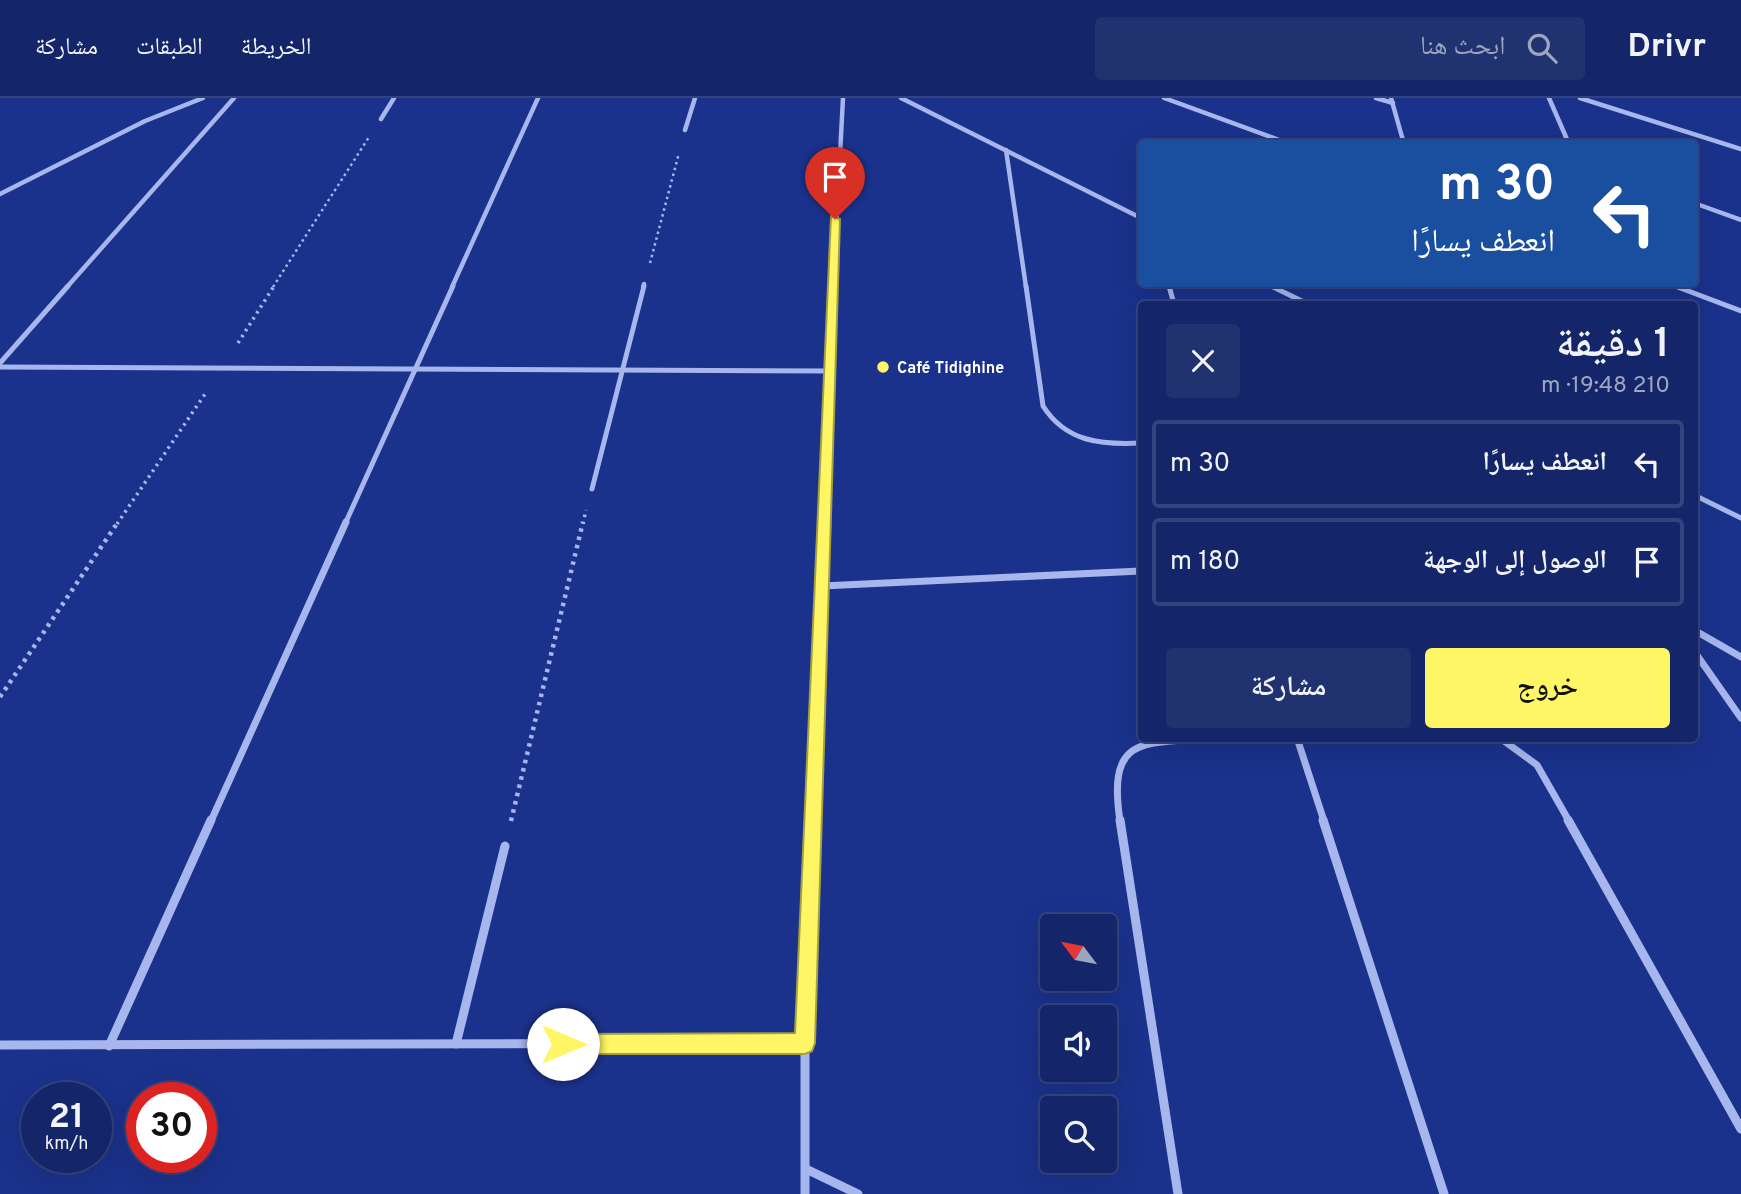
<!DOCTYPE html>
<html lang="ar">
<meta charset="utf-8">
<style>
body{margin:0;font-family:Overpass,"Noto Naskh Arabic",sans-serif;background:#213271;color:#f1f3f6;direction:rtl;height:100vh;display:flex;flex-direction:column;font-size:26px;white-space:nowrap}
*{box-sizing:border-box;margin:0}
p{font-size:23px;color:#9da5c0}
.icon{flex:none;width:38px;height:38px;fill:none;stroke:currentColor;stroke-width:2;stroke-linecap:round;stroke-linejoin:round}
.map{position:relative;flex:1;overflow:hidden;direction:ltr}
.details{position:absolute;left:1138px;top:203px;width:560px;height:441px;display:flex;flex-direction:column;background:#142669;border-radius:7px;box-shadow:0 7px 28px #0002,0 0 0 2px #33437d;direction:rtl}
.details>*{flex:none}
.guide{position:absolute;left:1138px;top:42px;width:560px;height:147px;border-radius:7px;box-shadow:0 7px 28px #0002,0 0 0 2px #33437d;direction:rtl;background:#1a4fa0;color:#fff;overflow:hidden}
.needle{width:46px;rotate:302deg}
.tools{position:absolute;left:1040px;top:816px;display:grid;gap:14px}
.tools a{display:grid;place-items:center;width:77px;height:77px;border-radius:7px;background:#142669;box-shadow:0 7px 28px #0002,0 0 0 2px #33437d;font-size:35px}
.speed{position:absolute;left:21px;top:984px;display:flex;gap:14px;font-size:35px;font-weight:700;text-align:center}
.speed>*{display:grid;place-content:center;width:91px;height:91px;border-radius:50%;background:#142669;box-shadow:0 7px 28px #0002,0 0 0 2px #33437d;line-height:1}
.speed small{font-size:18px;font-weight:400}
.speed .limit{border:10px solid #d22;background:#fff;color:#111}
.pin{position:absolute;display:grid;place-items:center;width:60px;height:60px;color:#fff;margin:-72px -30px;border-radius:50% 50% 50% 0;rotate:-45deg;box-shadow:0 0 7px #0007}
.pin .icon{rotate:45deg}
.me{position:absolute;width:77px;margin:-38px;rotate:90deg;stroke-linejoin:round;filter:drop-shadow(0 0 5px #0008)}
.turn{display:flex;align-items:center;gap:24px;height:147px;padding:0 28px;font-size:32px}
.turn .icon{width:91px;height:91px;stroke-width:2.5}
.turn b{display:block;font-size:49px;line-height:60px}
.round{display:grid;place-items:center;flex:none;width:74px;height:74px;border-radius:7px;background:#213271}
.headline{display:flex;align-items:center;justify-content:space-between;height:119px;padding:0 28px}
h1{font-size:42px;font-weight:600;line-height:52px}
.cta{display:flex;gap:14px;margin-top:auto;padding:14px 28px}
.cta a{flex:1;height:80px;border-radius:7px;background:#fef664;color:#111;font-size:28px;font-weight:600;line-height:80px;text-align:center}
.cta a+a{background:#213271;color:#f1f3f6}
ul{padding:0;list-style:none}
li{display:flex;align-items:center;gap:21px;height:88px;margin:0 14px 10px;padding:0 14px;border:4px solid #33437d;border-radius:7px}
li div{flex:1}
li b{display:block;font-size:26px}
li em{font-style:normal}
header{display:flex;align-items:center;gap:42px;box-sizing:border-box;height:98px;padding:0 35px;background:#142669;border-bottom:2px solid #33437d}
header strong{font-size:33px}
nav{display:flex;gap:38px;margin-inline-start:auto;font-size:24px}
.search{width:490px;height:63px;background:#213271;display:flex;align-items:center;gap:18px;box-sizing:border-box;padding:0 24px;border-radius:7px;color:#9da5c0;font-size:26px}
.map>svg:first-child{display:block}
.lines{fill:none;stroke-linecap:round;stroke-linejoin:round}
.path-far2{stroke:#a7b6ed;stroke-width:2.5;stroke-dasharray:2.5 3.5;stroke-linecap:butt}
.path-far1{stroke:#a7b6ed;stroke-width:3.5;stroke-dasharray:2.5 4.5;stroke-linecap:butt}
.path{stroke:#a7b6ed;stroke-width:4.5;stroke-dasharray:3.5 5;stroke-linecap:butt}
.street-far3{stroke:#a7b6ed;stroke-width:4.5}
.street-far2{stroke:#a7b6ed;stroke-width:5}
.street-far1{stroke:#a7b6ed;stroke-width:7}
.street{stroke:#a7b6ed;stroke-width:9}
.route{fill:#fef664;stroke:#a5a041;stroke-width:2}
.poi-dot{fill:#fef664;stroke:#1b328c;stroke-width:2.5}
.labels{text-anchor:middle;stroke-width:7;stroke-linejoin:round;paint-order:stroke}
.far-poi-label{font-size:16px;font-weight:bold;fill:#fff;stroke:#1b328c;text-anchor:start}
</style>
<header>
<strong>Drivr</strong>
<div class="search"><svg class="icon" aria-label="search" viewBox="0 0 24 24"><circle cx="10" cy="10" r="6"/><path d="M15 15l6 6"/></svg>ابحث هنا</div>
<nav><a>الخريطة</a><a>الطبقات</a><a>مشاركة</a></nav>
</header>
<div class="map">
<svg width="1741" height="1096" viewBox="0 0 1741 1096">
<rect width="100%" height="100%" fill="#1b328c"/>
<g class="lines">
<g class="path-far2">
<polyline points="650,165 679,55"/>
<polyline points="273,189 369,39"/>
</g>
<g class="path-far1">
<polyline points="238,245 274,188"/>
<polyline points="117,426 205,296"/>
<polyline points="583,426 586,412"/>
</g>
<g class="path">
<polyline points="0,599 118,424"/>
<polyline points="511,723 583,424"/>
</g>
<g class="street-far3">
<polyline points="901,0 1141,120"/>
<polyline points="1164,0 1290,46"/>
<polyline points="1376,0 1393,5"/>
<polyline points="1391,0 1404,46"/>
<polyline points="1549,0 1569,46"/>
<polyline points="1580,0 1741,51"/>
<polyline points="381,21 394,0"/>
<polyline points="685,32 695,0"/>
<polyline points="1006,52 1026,189"/>
<polyline points="0,96 145,23 203,0"/>
<polyline points="1694,105 1741,122"/>
<polyline points="1169,186 1170,189"/>
<polyline points="1268,186 1275,189"/>
<polyline points="1671,186 1680,189"/>
<polyline points="67,189 234,0"/>
<polyline points="452,189 538,0"/>
<polyline points="643,189 644,186"/>
<polyline points="833,189 843,0"/>
</g>
<g class="street-far2">
<path d="M1026,188L1043,308C1066,344 1101,347 1141,345"/>
<polyline points="1169,188 1174,206"/>
<polyline points="1271,188 1308,206"/>
<polyline points="1675,188 1741,213"/>
<polyline points="0,265 68,188"/>
<polyline points="0,269 830,273"/>
<polyline points="592,391 644,188"/>
<polyline points="1694,397 1741,420"/>
<polyline points="345,426 453,188"/>
<polyline points="824,426 833,188"/>
</g>
<g class="street-far1">
<polyline points="822,488 1141,473"/>
<polyline points="1694,532 1741,559"/>
<polyline points="1694,553 1741,620"/>
<polyline points="1297,640 1324,723"/>
<polyline points="1500,640 1537,667 1569,723"/>
<polyline points="211,723 346,424"/>
<polyline points="813,723 824,424"/>
<path d="M1120,723C1107,636 1143,646 1213,640"/>
</g>
<g class="street">
<polyline points="1120,722 1178,1096"/>
<polyline points="1323,722 1444,1096"/>
<polyline points="1568,722 1741,1031"/>
<polyline points="456,946 505,748"/>
<polyline points="0,947 805,945"/>
<polyline points="109,948 211,722"/>
<polyline points="806,1071 858,1096"/>
<polyline points="805,1096 805,945 813,722"/>
</g>
</g>
<polygon class="route" points="831,118 840,121 815,945 812,953 805,956 563,956 556,953 553,946 556,939 563,936 795,935"/>
<circle class="poi-dot" cx="883" cy="269" r="7"/>
<g class="labels">
<g class="far-poi-label">
<text x="897" y="275">Café Tidighine</text>
</g>
</g>
</svg>
<div class="tools">
<a><svg class="needle" viewBox="-14 -14 28 28"><path d="M0-13l5 13h-10z" fill="#e53935"/><path d="M0 13l5-13h-10z" fill="#9da5c0"/></svg></a>
<a><svg class="icon" aria-label="sound" viewBox="0 0 24 24"><path d="M4 9h4l5-4v14l-5-4H4zM17 9q2 3 0 6"/></svg></a>
<a><svg class="icon" aria-label="search" viewBox="0 0 24 24"><circle cx="10" cy="10" r="6"/><path d="M15 15l6 6"/></svg></a>
</div>
<div class="speed"><div>21<small>km/h</small></div><div class="limit">30</div></div>
<div class="pin" style="left:835px;top:121px;background:#d93025"><svg class="icon" aria-label="arrive" viewBox="0 0 24 24"><path d="M6 21V4h12l-3 4 3 4H6"/></svg></div>
<svg class="me" style="left:563px;top:946px" viewBox="-20 -20 40 40"><circle r="19" fill="#fff"/><path d="M0-13L10 11 0 6-10 11z" fill="#fef664"/></svg>
<div class="guide">
<div class="turn"><svg class="icon" aria-label="left" viewBox="0 0 24 24"><path d="M17 20v-9H6M10 6l-5 5 5 5"/></svg><div><b>30 m</b>انعطف يسارًا</div></div>
</div>
<section class="details">
<div class="headline"><div><h1>1 دقيقة</h1><p>210 m · 19:48</p></div><a class="round"><svg class="icon" aria-label="close" viewBox="0 0 24 24"><path d="M6 6l12 12M18 6L6 18"/></svg></a></div>
<ul>
<li><svg class="icon" aria-label="left" viewBox="0 0 24 24"><path d="M17 20v-9H6M10 6l-5 5 5 5"/></svg><div><b>انعطف يسارًا</b></div><em>30 m</em></li>
<li><svg class="icon" aria-label="arrive" viewBox="0 0 24 24"><path d="M6 21V4h12l-3 4 3 4H6"/></svg><div><b>الوصول إلى الوجهة</b></div><em>180 m</em></li>
</ul>
<div class="cta"><a>خروج</a><a>مشاركة</a></div>
</section>
</div>
